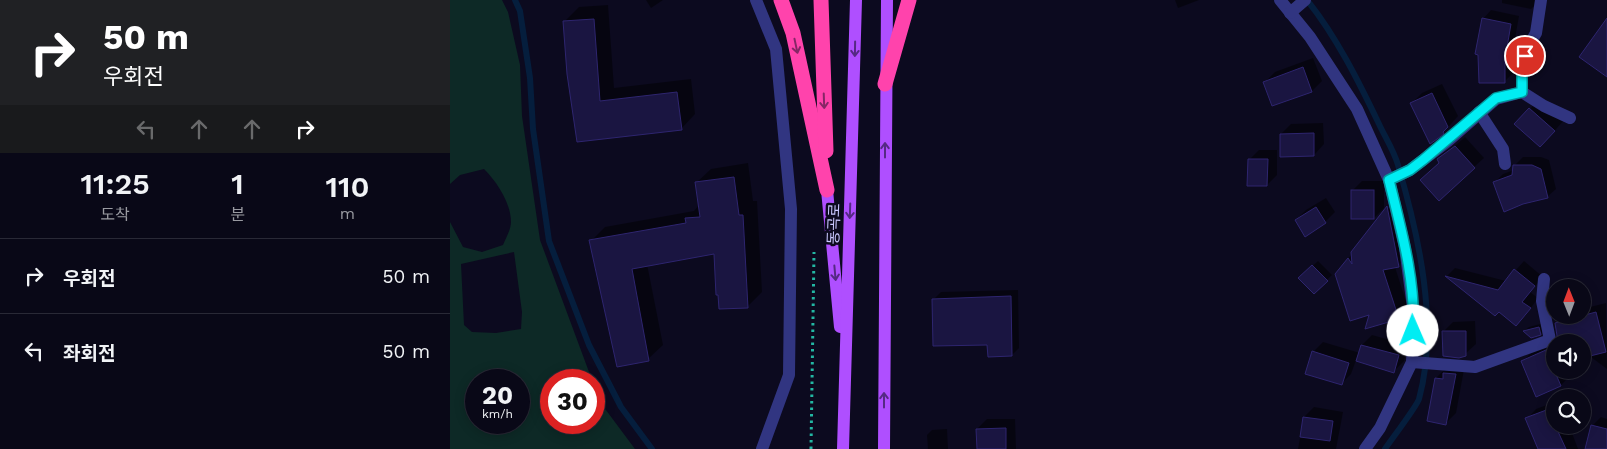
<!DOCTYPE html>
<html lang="ko">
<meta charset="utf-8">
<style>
body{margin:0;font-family:"Work Sans","Noto Sans KR",sans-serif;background:#121120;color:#f1f3f6;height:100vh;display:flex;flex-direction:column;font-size:19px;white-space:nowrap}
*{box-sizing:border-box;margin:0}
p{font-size:16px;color:#999aa1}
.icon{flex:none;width:28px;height:28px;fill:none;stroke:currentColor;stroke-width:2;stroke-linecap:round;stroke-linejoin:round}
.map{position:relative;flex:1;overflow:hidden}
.drawer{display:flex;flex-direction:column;background:#090817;width:450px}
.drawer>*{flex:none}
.banner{background:#202124;color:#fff;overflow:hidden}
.needle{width:32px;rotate:359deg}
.tools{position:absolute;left:1096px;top:279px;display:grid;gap:10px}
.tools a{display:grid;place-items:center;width:45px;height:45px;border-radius:50%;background:#090817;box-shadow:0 2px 12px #0003,0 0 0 1px #292936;font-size:25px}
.speed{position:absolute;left:15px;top:369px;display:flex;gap:10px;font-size:25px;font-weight:700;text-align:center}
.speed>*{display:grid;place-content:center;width:65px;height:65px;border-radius:50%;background:#090817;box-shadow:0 2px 12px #0003,0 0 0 1px #292936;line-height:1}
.speed small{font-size:12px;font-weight:400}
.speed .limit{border:8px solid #d22;background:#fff;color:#111}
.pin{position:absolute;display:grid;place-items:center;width:42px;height:42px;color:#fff;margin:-21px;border:2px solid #fff;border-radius:50%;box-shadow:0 1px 5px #0007}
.me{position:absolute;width:55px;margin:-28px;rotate:359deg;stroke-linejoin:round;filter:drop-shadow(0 0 4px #0008)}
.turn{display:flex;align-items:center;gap:18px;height:105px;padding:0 20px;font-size:22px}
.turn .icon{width:65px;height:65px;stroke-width:2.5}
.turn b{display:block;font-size:35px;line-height:42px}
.lanes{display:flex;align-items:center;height:48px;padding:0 20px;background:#0003;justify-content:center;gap:25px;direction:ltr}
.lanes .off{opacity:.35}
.eta{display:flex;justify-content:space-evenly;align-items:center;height:85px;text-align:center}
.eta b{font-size:30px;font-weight:600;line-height:35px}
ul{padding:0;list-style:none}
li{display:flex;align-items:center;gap:15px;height:75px;padding:0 20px;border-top:1px solid #292936}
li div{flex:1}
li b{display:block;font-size:19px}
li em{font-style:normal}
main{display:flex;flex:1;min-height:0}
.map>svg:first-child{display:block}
.green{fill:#0d2926;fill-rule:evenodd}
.shadow{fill:#0007}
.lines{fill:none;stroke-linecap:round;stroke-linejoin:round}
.stream{stroke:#051e3d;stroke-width:6}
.building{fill:#1a1541;stroke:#2e256f}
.path{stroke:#23b7a3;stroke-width:3;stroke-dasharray:2.5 4;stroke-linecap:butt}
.minor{stroke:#313581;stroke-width:12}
.major{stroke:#af4fff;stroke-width:12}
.highway{stroke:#ff43ac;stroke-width:15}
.oneway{stroke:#862666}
.oneway2{stroke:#552984}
.route-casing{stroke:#009a9e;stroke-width:12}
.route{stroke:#00edf3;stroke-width:9}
.labels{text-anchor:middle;stroke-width:5;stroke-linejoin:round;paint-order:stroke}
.street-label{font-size:15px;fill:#cac8ff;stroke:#0c0a1f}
</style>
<main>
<section class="drawer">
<div class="banner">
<div class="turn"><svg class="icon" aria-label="right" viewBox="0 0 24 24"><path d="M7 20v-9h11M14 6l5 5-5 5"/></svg><div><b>50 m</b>우회전</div></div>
<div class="lanes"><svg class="icon off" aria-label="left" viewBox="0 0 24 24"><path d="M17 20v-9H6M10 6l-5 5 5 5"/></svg><svg class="icon off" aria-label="ahead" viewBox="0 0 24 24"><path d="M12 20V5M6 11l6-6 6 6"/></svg><svg class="icon off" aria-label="ahead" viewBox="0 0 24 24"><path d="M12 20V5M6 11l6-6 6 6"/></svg><svg class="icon" aria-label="right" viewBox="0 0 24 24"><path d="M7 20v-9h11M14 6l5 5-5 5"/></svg></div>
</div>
<div class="eta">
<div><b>11:25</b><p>도착</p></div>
<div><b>1</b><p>분</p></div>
<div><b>110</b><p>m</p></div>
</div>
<ul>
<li><svg class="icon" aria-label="right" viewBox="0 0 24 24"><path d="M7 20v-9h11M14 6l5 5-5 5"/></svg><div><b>우회전</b></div><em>50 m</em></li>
<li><svg class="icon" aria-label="left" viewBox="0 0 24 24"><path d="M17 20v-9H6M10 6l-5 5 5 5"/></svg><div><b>좌회전</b></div><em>50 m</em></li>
</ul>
</section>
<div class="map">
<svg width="1157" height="449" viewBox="0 0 1157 449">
<rect width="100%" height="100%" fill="#0c0a1f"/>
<path class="green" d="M0,0H52L58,12L70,65L72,116L90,240L142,380H101V422H144V385L150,402L185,449H0V222L13,247L32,252L53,245C56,238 61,229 61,222C61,203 47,182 34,169L10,175L0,184ZM64,252L72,312L71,329L46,333L22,332L14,325L11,264ZM26,380H69V422H26Z"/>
<g class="shadow">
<polygon points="196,0 213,0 201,8"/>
<polygon points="725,0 749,0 728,8"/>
<polygon points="1052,0 1090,0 1081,9 1052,3"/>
<polygon points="158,5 164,88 241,79 245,114 231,129 128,141 115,21 129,7"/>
<polygon points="1041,10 1069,16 1063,50 1063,73 1055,81 1033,19"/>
<polygon points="863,58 872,81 862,91 823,105 815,82 825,72"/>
<polygon points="992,84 1008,116 993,133 962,103 972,93"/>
<polygon points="1090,99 1114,120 1100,136 1080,109"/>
<polygon points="873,123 874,144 864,155 831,134 841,124"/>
<polygon points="1015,137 1034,158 1024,167 990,163 989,160"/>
<polygon points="809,150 827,150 827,175 817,185 799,160"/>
<polygon points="1073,157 1091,157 1099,160 1106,189 1097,197 1044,183 1053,174 1064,170 1064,166"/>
<polygon points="298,163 303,201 307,201 312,292 298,306 265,252 197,264 213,345 198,359 141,241 155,227 244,211 249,205 246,183 261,169"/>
<polygon points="912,181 934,181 934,208 924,218 902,191"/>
<polygon points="876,198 885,212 875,222 846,220 856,210"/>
<polygon points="947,198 959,256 945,267 958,308 948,318 921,313 886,274"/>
<polygon points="868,261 882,275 864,292 850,278"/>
<polygon points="1074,261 1093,277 1080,292 1088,298 1075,316 1049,311 1045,314 997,276 1005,268 1056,281"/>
<polygon points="568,290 569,348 562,355 539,344 484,299 491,292"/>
<polygon points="1156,303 1157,369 1137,354 1132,342 1105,342 1105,370 1118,370 1121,375 1111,385 1087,395 1073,361 1083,351 1109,339 1106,323 1115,315 1132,315 1132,309"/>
<polygon points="1025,321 1026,344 1015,354 993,332 1003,322"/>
<polygon points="1094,323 1095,329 1090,334 1074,331 1079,327"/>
<polygon points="922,335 958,345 954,361 944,371 906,360 901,374 891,384 863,352 873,342 910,353 912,345"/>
<polygon points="1015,364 1006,413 996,423 986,378 996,368"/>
<polygon points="1105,402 1105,425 1119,425 1128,449 1089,449 1077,419 1086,409"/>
<polygon points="864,407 893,412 886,449 848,449 854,417"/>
<polygon points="1151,417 1157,419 1157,449 1136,449 1142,426"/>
<polygon points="537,419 565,419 566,449 528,449 527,429"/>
<polygon points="497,429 498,449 478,449 477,435 482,430"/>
</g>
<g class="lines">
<g class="stream">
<polyline points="65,0 70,11 80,78 83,129 99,241 139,345 171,407 202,449"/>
<path d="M857,0C886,36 909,82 929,124C935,137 944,151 948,165C969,236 989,326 969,399C967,406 941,440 935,449"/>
</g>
</g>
<g class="building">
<polygon points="1032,18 1061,24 1055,59 1055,83 1029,83 1028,55 1025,54"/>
<polygon points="1157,18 1157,77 1129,57"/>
<polygon points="144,19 150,101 227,92 232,130 127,142 117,74 113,21"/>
<polygon points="853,67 862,92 822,106 813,82"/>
<polygon points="982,93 998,127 993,132 994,134 980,144 960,103"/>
<polygon points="1079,108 1105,131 1090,147 1064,124"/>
<polygon points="864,133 864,156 830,157 830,134"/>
<polygon points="1005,146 1025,168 989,201 970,180 989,163 987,159"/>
<polygon points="798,159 818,159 817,186 797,186"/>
<polygon points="1063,165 1082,165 1091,169 1098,198 1073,204 1054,212 1043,182 1062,175"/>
<polygon points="284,177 289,215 293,215 298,308 269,309 268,295 266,295 264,254 182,269 199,361 167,367 139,240 236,223 235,218 250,217 245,182"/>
<rect x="901" y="190" width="23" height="29"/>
<polygon points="937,206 949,267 933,270 949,319 915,329 919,315 900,321 885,274 898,258 902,264 901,252"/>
<polygon points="866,207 876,223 855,237 845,220"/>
<polygon points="862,265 878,281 864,294 848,278"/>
<polygon points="1064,269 1085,286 1072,302 1081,308 1066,326 1049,312 1045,316 995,276 1048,290"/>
<polygon points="561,296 562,356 538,357 537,345 483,346 482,299"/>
<polygon points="1146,312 1156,352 1136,357 1135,351 1132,352 1132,342 1108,342 1105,323"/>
<polygon points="1089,327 1091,335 1081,338 1073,331"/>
<polygon points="992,331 1016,331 1016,356 1009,358 993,356"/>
<polygon points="911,345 949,355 944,373 906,361"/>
<polygon points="1105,346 1105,358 1096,351 1111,386 1086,397 1071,361"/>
<polygon points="862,351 899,363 892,385 855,374"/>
<polygon points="993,373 1006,374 996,425 977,421 985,378 993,379"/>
<polygon points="1099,409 1105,425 1116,449 1088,449 1075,418"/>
<polygon points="853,417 883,421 880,441 850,437"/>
<polygon points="1141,425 1157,429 1157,449 1135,449"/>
<polygon points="556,428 556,449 527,449 526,429"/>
</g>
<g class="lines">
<polyline class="path" points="361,449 364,252"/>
<g class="minor">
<polyline points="306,0 326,49 341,209 339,375 312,449"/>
<polyline points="830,0 860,37 907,109 939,180 955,248 964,315 962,362 930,428 915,449"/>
<polyline points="840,13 855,0"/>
<polyline points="1072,92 1072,68 1079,45 1086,33 1091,0"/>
<polyline points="1029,112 1053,149 1055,164"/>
<polyline points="939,180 960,170 998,141 1046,99 1072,92 1094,106 1120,118"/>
<polyline points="962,362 1025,367 1100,340 1092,301 1094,279"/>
</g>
<g class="major">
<polyline points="377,190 390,327"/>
<polyline points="393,449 406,0"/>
<polyline points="434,449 437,0"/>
</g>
<g class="highway">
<polyline points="331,0 343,33 377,190"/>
<polyline points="371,0 376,151"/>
<polyline points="435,84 459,0"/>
</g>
</g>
<defs><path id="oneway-shaft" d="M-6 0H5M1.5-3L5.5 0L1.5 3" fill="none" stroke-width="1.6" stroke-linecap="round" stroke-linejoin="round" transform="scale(1.25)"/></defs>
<g class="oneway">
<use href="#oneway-shaft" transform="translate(346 46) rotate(78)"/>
<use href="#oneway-shaft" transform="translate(374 101) rotate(88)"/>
</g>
<g class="oneway2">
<use href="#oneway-shaft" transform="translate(405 49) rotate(91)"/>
<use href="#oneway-shaft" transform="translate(435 150) rotate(-90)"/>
<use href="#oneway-shaft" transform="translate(400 211) rotate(92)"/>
<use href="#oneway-shaft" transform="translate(385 273) rotate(85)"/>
<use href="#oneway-shaft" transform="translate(434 400) rotate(-90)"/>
</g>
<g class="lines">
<g class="route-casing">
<path id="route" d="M963,331C966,281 951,229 939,180L960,170L973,160L1046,98L1072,92V68L1075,56"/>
</g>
<use href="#route" class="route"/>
</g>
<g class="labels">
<g class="street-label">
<text transform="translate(384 224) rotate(-88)" y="5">동곡로</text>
</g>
</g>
</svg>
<div class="tools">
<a><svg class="needle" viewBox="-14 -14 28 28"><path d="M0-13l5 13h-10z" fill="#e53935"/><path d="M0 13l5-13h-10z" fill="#999aa1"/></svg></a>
<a><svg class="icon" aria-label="sound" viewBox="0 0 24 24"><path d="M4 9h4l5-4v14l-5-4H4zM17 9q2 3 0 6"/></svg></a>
<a><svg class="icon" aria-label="search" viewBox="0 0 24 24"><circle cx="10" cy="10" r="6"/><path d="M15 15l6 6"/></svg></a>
</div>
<div class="speed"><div>20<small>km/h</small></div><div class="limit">30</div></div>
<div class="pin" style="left:1075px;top:56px;background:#d93025"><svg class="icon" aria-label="arrive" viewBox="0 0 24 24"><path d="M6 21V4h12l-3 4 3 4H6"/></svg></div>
<svg class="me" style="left:963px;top:331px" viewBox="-20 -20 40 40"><circle r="19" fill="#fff"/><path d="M0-13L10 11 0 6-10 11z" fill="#00edf3"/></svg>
</div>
</main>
